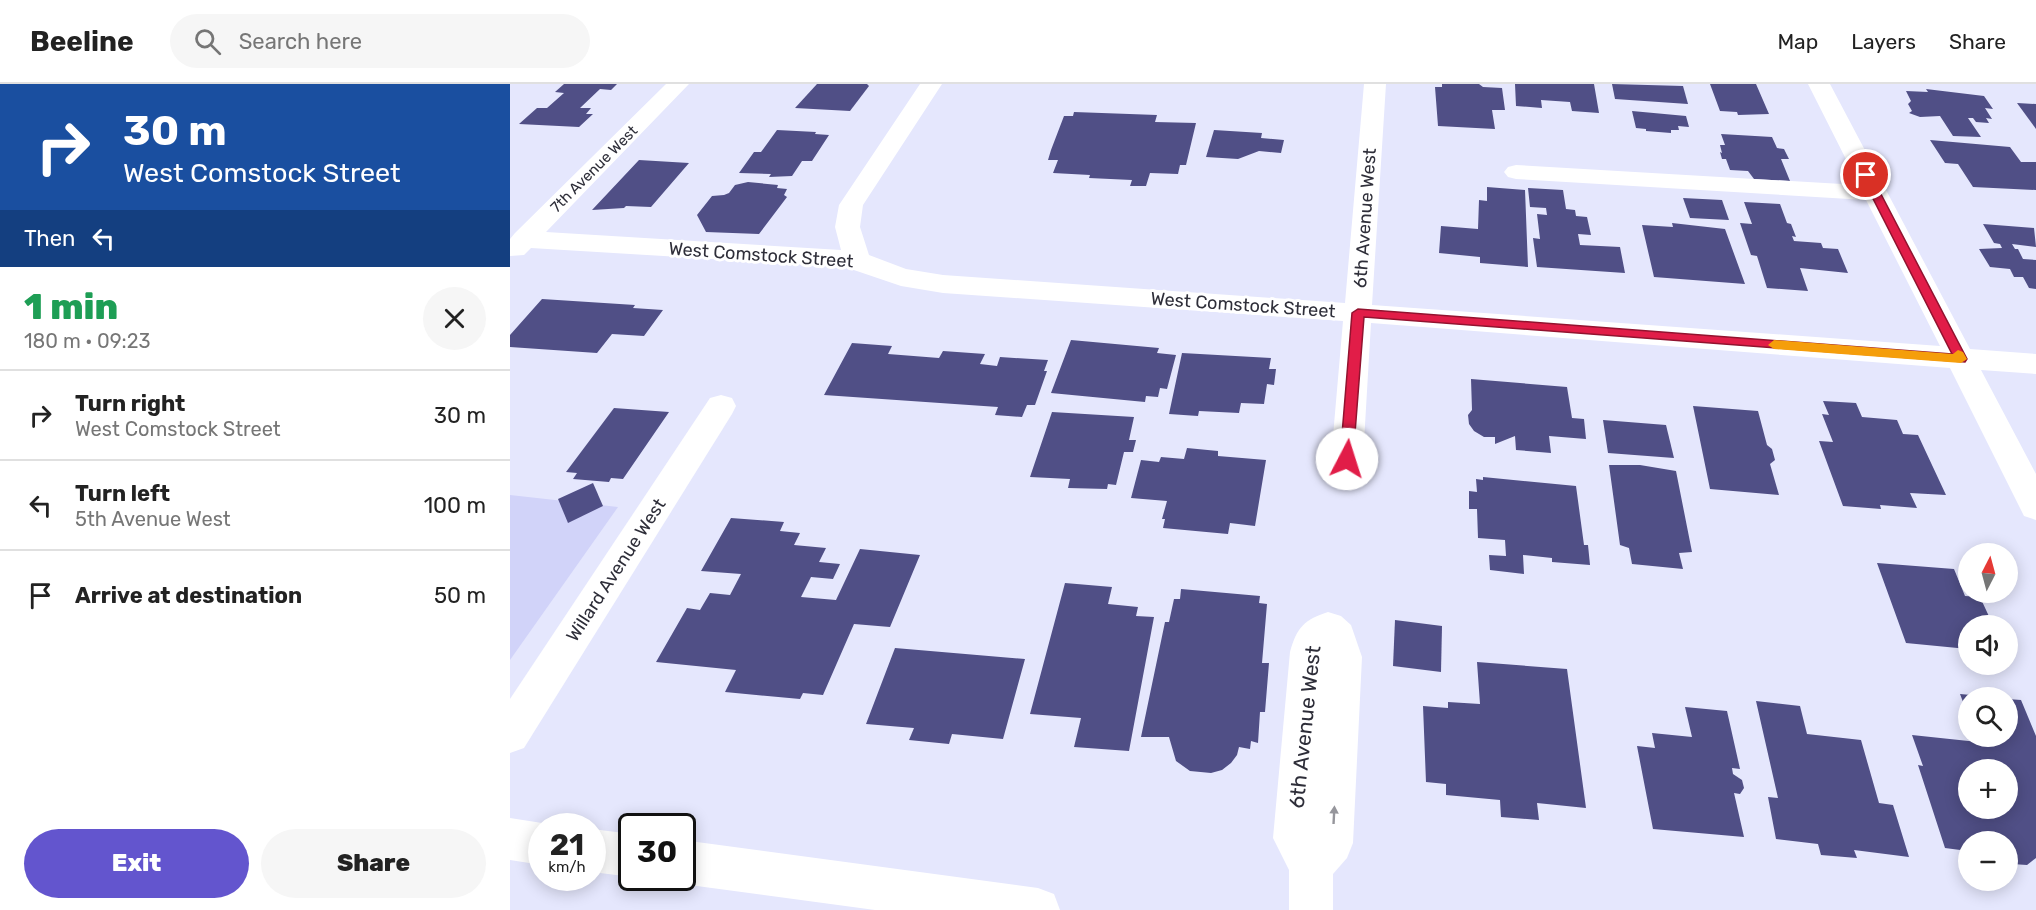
<!DOCTYPE html>
<meta charset="utf-8">
<style>
body{margin:0;font-family:Rubik,sans-serif;background:#f6f6f6;color:#222;height:100vh;display:flex;flex-direction:column;font-size:22px;white-space:nowrap}
*{box-sizing:border-box;margin:0}
p{font-size:20px;color:#767676}
.icon{flex:none;width:33px;height:33px;fill:none;stroke:currentColor;stroke-width:2;stroke-linecap:round;stroke-linejoin:round}
.map{position:relative;flex:1;overflow:hidden}
.details{display:flex;flex-direction:column;background:#fff;width:510px}
.details>*{flex:none}
.guide{background:#1a4fa0;color:#fff;overflow:hidden}
.needle{width:39px;rotate:6deg}
.buttons{position:absolute;left:1448px;top:459px;display:grid;gap:12px}
.buttons a{display:grid;place-items:center;width:60px;height:60px;border-radius:50%;background:#fff;box-shadow:0 3px 15px #0003;font-size:30px}
.speed{position:absolute;left:18px;top:729px;display:flex;gap:12px;font-size:30px;font-weight:700;text-align:center}
.speed>*{display:grid;place-content:center;width:78px;height:78px;border-radius:50%;background:#fff;box-shadow:0 3px 15px #0003;line-height:1}
.speed small{font-size:15px;font-weight:400}
.speed .limit{border:3px solid #111;border-radius:9px;background:#fff;color:#111}
.pin{position:absolute;display:grid;place-items:center;width:51px;height:51px;color:#fff;margin:-26px;border:3px solid #fff;border-radius:50%;box-shadow:0 2px 6px #0007}
.me{position:absolute;width:66px;margin:-33px;rotate:5deg;stroke-linejoin:round;filter:drop-shadow(0 0 4px #0008)}
.turn{display:flex;align-items:center;gap:21px;height:126px;padding:0 24px;font-size:27px}
.turn .icon{width:78px;height:78px;stroke-width:2.5}
.turn b{display:block;font-size:42px;line-height:51px}
.then{display:flex;align-items:center;height:57px;padding:0 24px;background:#0003;gap:12px;font-size:22px}
.round{display:grid;place-items:center;flex:none;width:63px;height:63px;border-radius:32px;background:#f6f6f6}
.overview{display:flex;align-items:center;justify-content:space-between;height:102px;padding:0 24px}
h1{font-size:36px;font-weight:800;line-height:45px;color:#1e9e55}
.button{display:flex;gap:12px;margin-top:auto;padding:12px 24px}
.button a{flex:1;height:69px;border-radius:36px;background:#6355ce;color:#fff;font-size:24px;font-weight:800;line-height:69px;text-align:center}
.button a+a{background:#f6f6f6;color:#222}
ul{padding:0;list-style:none}
li{display:flex;align-items:center;gap:18px;height:90px;padding:0 24px;border-top:2px solid #e0e0e0}
li div{flex:1}
li b{display:block;font-size:22px}
li em{font-style:normal}
header{display:flex;align-items:center;gap:36px;box-sizing:border-box;height:84px;padding:0 30px;background:#fff;border-bottom:2px solid #e0e0e0}
header strong{font-size:28px}
nav{display:flex;gap:33px;margin-inline-start:auto;font-size:21px}
.search{width:420px;height:54px;background:#f6f6f6;display:flex;align-items:center;gap:15px;box-sizing:border-box;padding:0 21px;border-radius:33px;color:#767676;font-size:22px}
main{display:flex;flex:1;min-height:0}
.map>svg:first-child{display:block}
.green{fill:#d1d3f9}
.building{fill:#504f86;fill-rule:evenodd}
.lines{fill:none;stroke-linecap:round;stroke-linejoin:round}
.minor{fill:#fff;fill-rule:evenodd}
.oneway{fill:#96969c}
.route{fill:#e11d48;stroke:#92132f;stroke-width:1.5}
.slow{fill:#f59e0b}
.labels{text-anchor:middle;stroke-width:6;stroke-linejoin:round;paint-order:stroke}
.far-street-label{font-size:15px;fill:#2e2e39;stroke:#fff}
.street-label{font-size:18px;fill:#2e2e39;stroke:#fff}
.near-street-label{font-size:21px;fill:#2e2e39;stroke:#fff}
</style>
<header>
<strong>Beeline</strong>
<div class="search"><svg class="icon" aria-label="search" viewBox="0 0 24 24"><circle cx="10" cy="10" r="6"/><path d="M15 15l6 6"/></svg>Search here</div>
<nav><a>Map</a><a>Layers</a><a>Share</a></nav>
</header>
<main>
<section class="details">
<div class="guide">
<div class="turn"><svg class="icon" aria-label="right" viewBox="0 0 24 24"><path d="M7 20v-9h11M14 6l5 5-5 5"/></svg><div><b>30 m</b>West Comstock Street</div></div>
<div class="then">Then<svg class="icon" aria-label="left" viewBox="0 0 24 24"><path d="M17 20v-9H6M10 6l-5 5 5 5"/></svg></div>
</div>
<div class="overview"><div><h1>1 min</h1><p>180 m · 09:23</p></div><a class="round"><svg class="icon" aria-label="close" viewBox="0 0 24 24"><path d="M6 6l12 12M18 6L6 18"/></svg></a></div>
<ul>
<li><svg class="icon" aria-label="right" viewBox="0 0 24 24"><path d="M7 20v-9h11M14 6l5 5-5 5"/></svg><div><b>Turn right</b><p>West Comstock Street</p></div><em>30 m</em></li>
<li><svg class="icon" aria-label="left" viewBox="0 0 24 24"><path d="M17 20v-9H6M10 6l-5 5 5 5"/></svg><div><b>Turn left</b><p>5th Avenue West</p></div><em>100 m</em></li>
<li><svg class="icon" aria-label="arrive" viewBox="0 0 24 24"><path d="M6 21V4h12l-3 4 3 4H6"/></svg><div><b>Arrive at destination</b></div><em>50 m</em></li>
</ul>
<div class="button"><a>Exit</a><a>Share</a></div>
</section>
<div class="map">
<svg width="1526" height="826" viewBox="0 0 1526 826">
<rect width="100%" height="100%" fill="#e5e7fd"/>
<polygon class="green" points="0,411 108,423 0,576"/>
<g class="building">
<polygon points="54,0 107,0 101,6 90,5 70,24 81,24 76,30 83,30 69,43 9,40 27,24 37,24 54,9 45,8"/>
<polygon points="307,0 357,0 359,2 340,27 285,24"/>
<polygon points="932,0 969,0 973,3 992,4 995,26 982,26 985,45 928,42 925,3 932,3"/>
<polygon points="1005,0 1084,0 1089,29 1062,27 1060,18 1031,16 1032,24 1006,22"/>
<polygon points="1102,0 1173,2 1178,20 1105,15"/>
<polygon points="1200,0 1246,0 1259,30 1228,31 1227,28 1210,27"/>
<polygon points="1416,5 1474,12 1483,25 1475,24 1482,35 1476,34 1479,39 1466,38 1463,34 1458,34 1471,53 1443,52 1430,32 1410,33 1399,29 1402,27 1398,20 1401,17 1396,7 1418,8"/>
<polygon points="1507,19 1526,20 1526,45"/>
<polygon points="1122,27 1176,32 1179,43 1168,42 1169,46 1161,46 1161,49 1136,47 1136,45 1126,44"/>
<polygon points="564,28 647,31 645,38 686,39 676,81 670,81 668,90 640,89 636,102 620,102 622,96 579,94 580,91 543,89 548,76 538,76 541,66 554,32 563,32"/>
<polygon points="267,46 306,48 305,50 319,51 302,77 292,77 282,92 259,93 261,90 229,89 244,68 251,68"/>
<polygon points="704,46 752,49 751,54 774,56 771,69 749,67 728,75 696,73"/>
<polygon points="1211,50 1262,53 1267,64 1274,65 1279,75 1271,75 1280,97 1244,95 1238,87 1220,86 1216,75 1212,75 1210,68 1212,69 1210,61 1215,61"/>
<polygon points="1420,56 1500,63 1511,78 1526,78 1526,106 1463,103 1448,80 1435,79"/>
<polygon points="129,76 179,79 141,123 116,122 114,124 82,126"/>
<polygon points="238,98 268,101 267,104 277,105 274,111 277,113 249,150 196,148 187,131 202,112 214,111 219,109 225,101"/>
<polygon points="977,103 1015,106 1018,183 970,179 970,173 929,169 931,142 968,145 969,116 977,117"/>
<polygon points="1018,104 1053,106 1056,125 1065,126 1066,132 1077,133 1081,151 1068,150 1070,161 1110,163 1115,189 1027,183 1023,154 1030,155 1027,130 1037,131 1036,124 1020,123"/>
<polygon points="1173,114 1212,116 1219,136 1180,134"/>
<polygon points="1234,118 1270,120 1277,139 1281,140 1286,153 1282,152 1284,157 1311,159 1313,164 1328,165 1338,189 1290,184 1298,207 1257,204 1247,172 1241,171 1230,139 1242,140"/>
<polygon points="1162,139 1215,145 1235,200 1144,193 1132,141 1163,143"/>
<polygon points="1473,140 1524,144 1526,163 1502,160 1505,165 1508,165 1513,175 1526,176 1526,205 1519,204 1513,193 1504,193 1500,185 1480,183 1469,165 1492,164 1490,160 1484,159"/>
<polygon points="32,215 125,221 123,224 153,226 134,252 102,250 87,269 0,263 0,251"/>
<polygon points="561,256 649,264 647,269 666,271 657,305 650,304 648,313 636,312 635,318 541,309"/>
<polygon points="342,259 382,262 378,270 429,274 433,267 475,270 470,280 487,282 490,273 538,276 534,287 537,287 525,321 517,321 512,333 485,331 488,323 314,311"/>
<polygon points="672,269 761,274 759,285 766,285 764,301 757,300 754,320 731,319 729,329 689,327 688,332 659,330"/>
<polygon points="961,295 1057,303 1062,334 1074,335 1076,355 1039,352 1041,369 1006,366 1005,352 985,360 985,353 974,353 964,347 959,340 958,331 962,326"/>
<polygon points="1313,317 1346,319 1352,333 1387,336 1393,350 1408,351 1436,411 1400,409 1407,424 1370,421 1371,425 1333,422 1309,357 1323,358 1312,330 1319,331"/>
<polygon points="1183,322 1248,327 1257,361 1262,365 1265,376 1260,380 1269,411 1200,405"/>
<polygon points="104,324 159,328 113,395 101,394 99,398 63,395 67,389 56,388"/>
<polygon points="542,328 624,333 619,356 626,356 623,368 614,368 606,401 598,400 597,405 558,404 560,395 520,393"/>
<polygon points="1093,336 1156,341 1164,374 1098,369"/>
<polygon points="677,364 708,367 708,372 756,376 745,442 720,439 718,450 653,444 655,435 652,435 657,417 621,414 631,376 649,378 651,373 674,375"/>
<polygon points="1099,381 1130,381 1166,387 1182,468 1169,469 1173,485 1122,480 1119,464 1110,461"/>
<polygon points="973,393 1066,402 1074,461 1078,461 1080,481 1042,478 1042,474 1013,471 1014,490 980,486 979,471 996,472 995,456 968,454 967,425 959,425 959,407 967,408 966,395 973,396"/>
<polygon points="83,399 93,422 58,439 48,415"/>
<polygon points="221,434 274,438 270,447 290,449 284,461 316,464 309,478 330,480 323,495 301,493 291,513 326,516 350,465 410,471 380,543 344,540 313,611 293,609 290,615 215,608 226,586 146,578 177,524 190,526 200,509 220,511 231,490 191,487"/>
<polygon points="1367,479 1444,485 1455,512 1470,513 1483,541 1458,542 1458,565 1396,559"/>
<polygon points="555,499 602,503 598,520 628,523 626,532 644,533 619,667 564,663 571,634 520,630"/>
<polygon points="671,505 750,512 749,519 757,520 752,579 759,579 755,628 750,628 748,659 741,657 740,665 729,663 727,671 721,679 712,686 701,689 680,687 666,677 659,653 631,653 655,538 659,538 664,515 670,515"/>
<polygon points="885,536 932,542 931,588 883,582"/>
<polygon points="385,564 515,575 493,655 442,650 439,660 399,656 404,644 356,640"/>
<polygon points="967,578 1057,585 1076,724 1027,719 1029,736 991,733 990,716 936,711 936,700 916,698 913,622 938,624 938,618 970,620"/>
<polygon points="1450,610 1472,612 1458,614 1458,631"/>
<path d="M1497,615L1511,616L1526,652V774L1517,781L1502,780L1497,777V758H1458V767L1435,764L1408,681L1413,682L1402,651L1468,658L1466,652H1497ZM1458,686H1497V724H1458Z"/>
<polygon points="1246,617 1290,622 1297,650 1351,656 1369,719 1383,721 1399,773 1344,766 1347,774 1311,771 1308,760 1266,755 1258,713 1268,714"/>
<polygon points="1175,623 1217,627 1230,685 1222,684 1223,690 1232,696 1234,704 1230,710 1224,709 1234,753 1143,745 1127,662 1145,664 1142,649 1182,653"/>
</g>
<g class="lines">
<g class="minor">
<polygon points="156,0 179,0 36,148 331,166 325,143 329,121 410,0 432,0 353,121 350,143 359,171 396,185 433,191 835,219 854,0 876,0 862,221 1430,262 1356,116 1006,95 998,93 994,88 998,83 1006,81 1349,101 1298,0 1320,0 1460,265 1526,270 1526,290 1471,286 1526,390 1526,436 1514,432 1440,284 861,239 853,375 848,384 837,387 826,384 821,375 833,237 433,209 391,202 335,183 21,164 14,171 0,172 0,155 5,149"/>
<polygon points="211,311 222,314 226,322 222,330 14,664 0,669 0,615 200,314"/>
<path d="M818,528L831,532L841,541L852,573L843,759L837,774L823,790V826H779V786L763,754L780,568C787,543 794,536 818,528Z"/>
<polygon points="0,734 32,739 41,742 32,742 32,781 0,776"/>
<polygon points="82,745 122,750 122,793 82,788"/>
<polygon points="172,756 528,804 544,810 550,826 365,826 172,800 157,794 172,794"/>
</g>
</g>
<defs><path id="oneway-solid" d="M-6-.8H1V-3.2L6.5 0L1 3.2V.8H-6Z" transform="scale(1.5)"/></defs>
<use class="oneway" href="#oneway-solid" transform="translate(824 731) rotate(-87)"/>
<polygon class="route" points="1356,88 1361,91 1457,275 1455,278 854,233 843,375 837,380 832,379 830,375 842,229 848,225 1442,270 1351,91"/>
<polygon class="slow" points="1264,256 1443,270 1448,266 1453,268 1457,275 1451,279 1264,265 1258,261"/>
<g class="labels">
<g class="far-street-label">
<text transform="translate(84 85) rotate(-45)" y="5">7th Avenue West</text>
</g>
<g class="street-label">
<text transform="translate(855 134) rotate(-86)" y="6">6th Avenue West</text>
<text transform="translate(251 171) rotate(4)" y="6">West Comstock Street</text>
<text transform="translate(733 221) rotate(4)" y="6">West Comstock Street</text>
<text transform="translate(106 486) rotate(-57)" y="6">Willard Avenue West</text>
</g>
<g class="near-street-label">
<text transform="translate(795 643) rotate(-84)" y="7">6th Avenue West</text>
</g>
</g>
</svg>
<div class="buttons">
<a><svg class="needle" viewBox="-14 -14 28 28"><path d="M0-13l5 13h-10z" fill="#e53935"/><path d="M0 13l5-13h-10z" fill="#767676"/></svg></a>
<a><svg class="icon" aria-label="sound" viewBox="0 0 24 24"><path d="M4 9h4l5-4v14l-5-4H4zM17 9q2 3 0 6"/></svg></a>
<a><svg class="icon" aria-label="search" viewBox="0 0 24 24"><circle cx="10" cy="10" r="6"/><path d="M15 15l6 6"/></svg></a>
<a>+</a>
<a>−</a>
</div>
<div class="speed"><div>21<small>km/h</small></div><div class="limit">30</div></div>
<div class="pin" style="left:1356px;top:91px;background:#d93025"><svg class="icon" aria-label="arrive" viewBox="0 0 24 24"><path d="M6 21V4h12l-3 4 3 4H6"/></svg></div>
<svg class="me" style="left:837px;top:375px" viewBox="-20 -20 40 40"><circle r="19" fill="#fff"/><path d="M0-13L10 11 0 6-10 11z" fill="#e11d48"/></svg>
</div>
</main>
